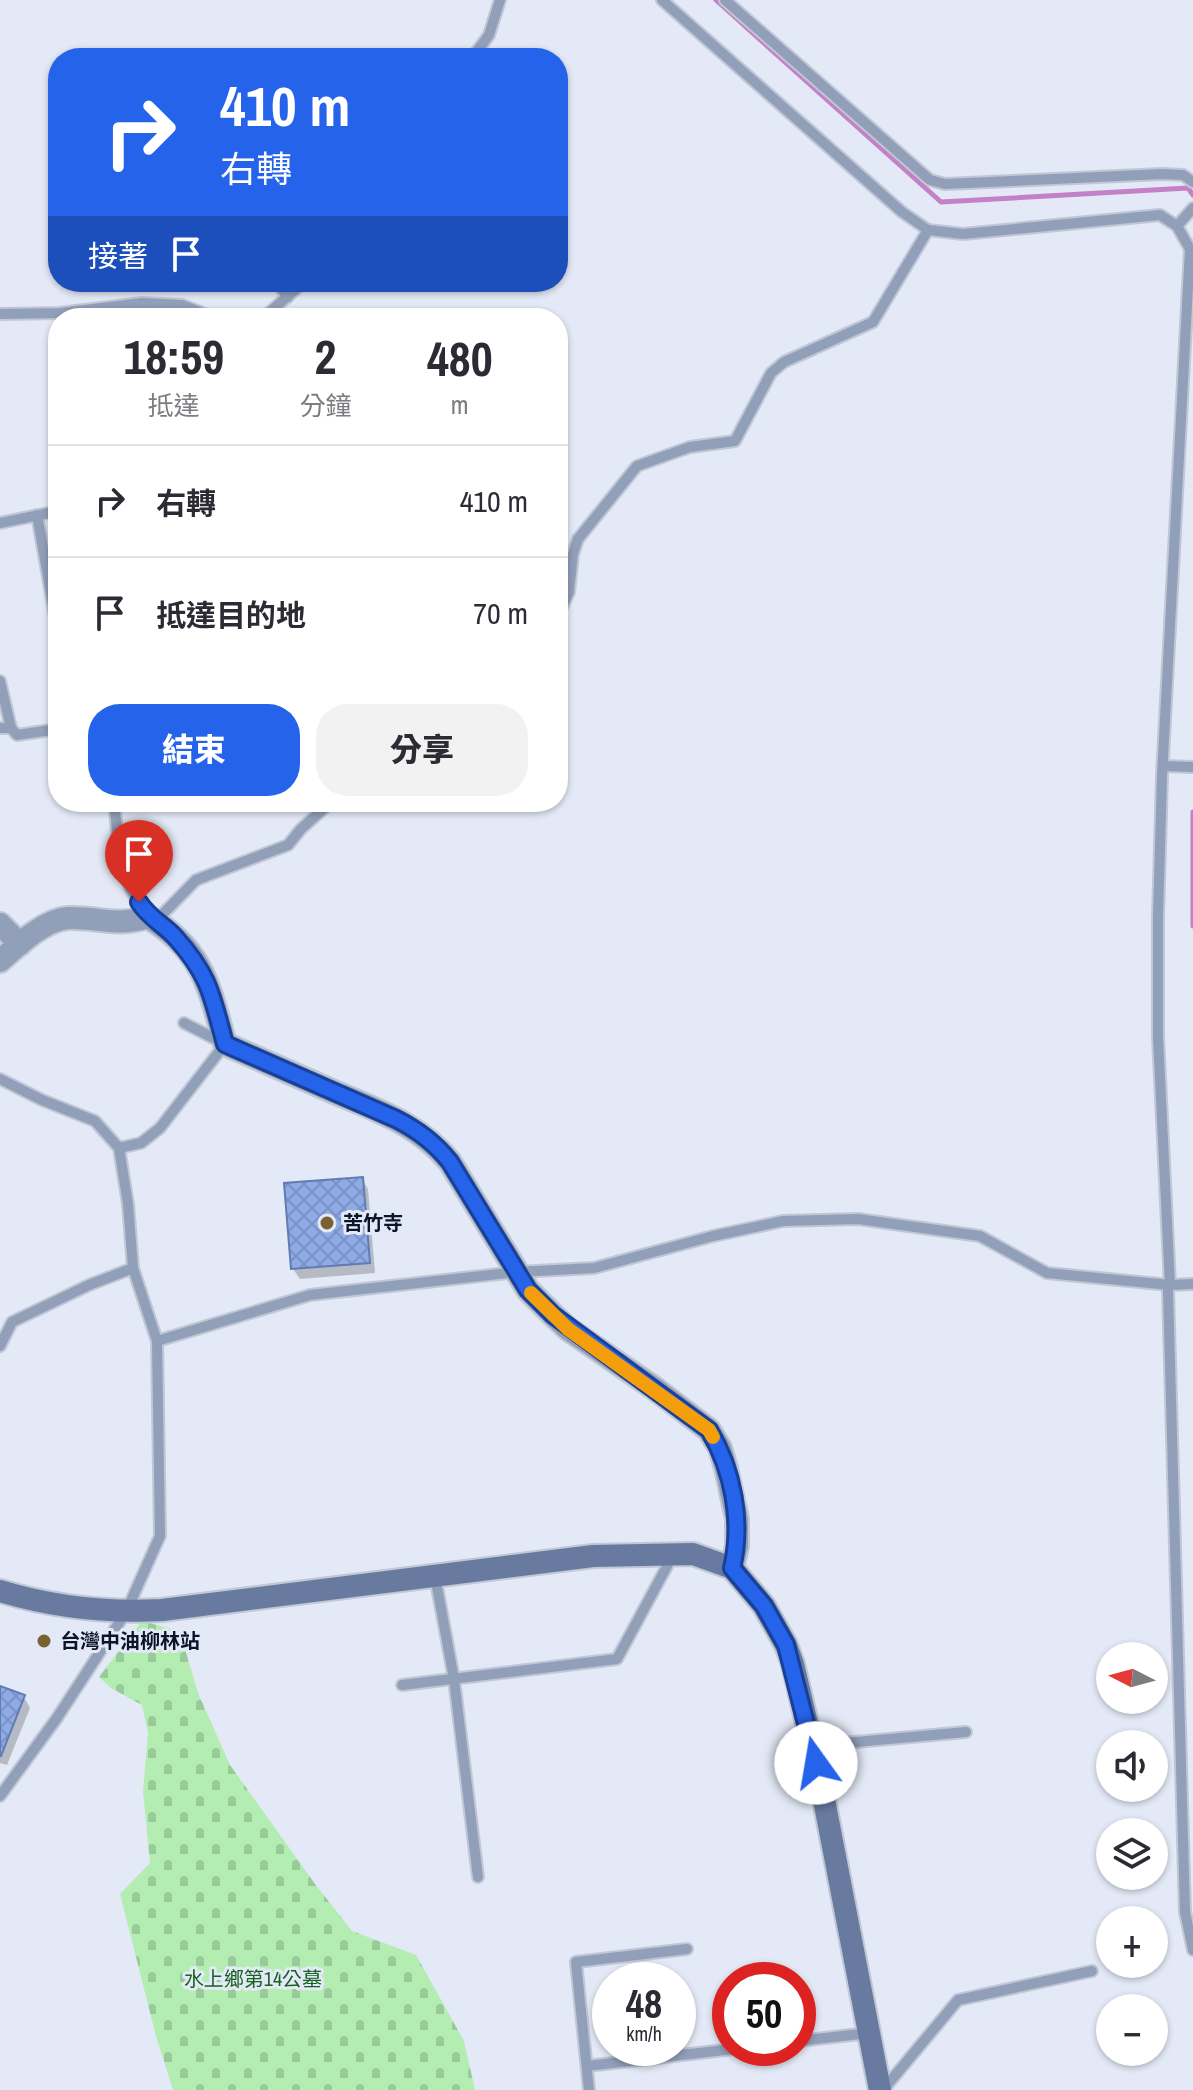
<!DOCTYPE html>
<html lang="zh-TW">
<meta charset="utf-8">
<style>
body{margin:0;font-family:"Archivo Narrow","Noto Sans TC",sans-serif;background:#f2f2f3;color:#2b2b33;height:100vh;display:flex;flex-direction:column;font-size:30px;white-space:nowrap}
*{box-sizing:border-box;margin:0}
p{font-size:26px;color:#7c7c81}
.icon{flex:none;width:44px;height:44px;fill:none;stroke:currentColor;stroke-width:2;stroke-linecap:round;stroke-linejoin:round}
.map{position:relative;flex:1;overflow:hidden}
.details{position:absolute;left:48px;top:308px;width:520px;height:504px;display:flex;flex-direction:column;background:#fff;border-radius:32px;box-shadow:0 2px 6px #0004}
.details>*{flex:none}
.banner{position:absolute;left:48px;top:48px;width:520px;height:244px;border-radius:32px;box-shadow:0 2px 6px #0004;background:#2563eb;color:#fff;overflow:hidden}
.needle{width:52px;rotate:276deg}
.fabs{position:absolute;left:1096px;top:1642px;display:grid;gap:16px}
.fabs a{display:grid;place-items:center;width:72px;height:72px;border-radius:50%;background:#fff;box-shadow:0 2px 6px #0004;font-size:40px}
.speed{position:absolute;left:592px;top:1962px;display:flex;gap:16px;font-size:40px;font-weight:700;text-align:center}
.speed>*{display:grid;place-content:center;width:104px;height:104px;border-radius:50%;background:#fff;box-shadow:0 2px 6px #0004;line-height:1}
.speed small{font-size:20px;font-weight:400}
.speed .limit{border:12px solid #d22;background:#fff;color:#111}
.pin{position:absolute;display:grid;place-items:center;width:68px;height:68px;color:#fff;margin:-82px -34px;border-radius:50% 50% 50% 0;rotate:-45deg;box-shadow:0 0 8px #0007}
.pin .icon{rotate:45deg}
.me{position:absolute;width:88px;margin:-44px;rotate:347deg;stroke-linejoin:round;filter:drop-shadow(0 0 6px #0008)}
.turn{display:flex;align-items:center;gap:28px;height:168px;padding:0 40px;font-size:36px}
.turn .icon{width:104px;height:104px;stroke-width:2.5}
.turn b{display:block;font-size:56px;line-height:68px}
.then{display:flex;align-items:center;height:76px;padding:0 40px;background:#0003;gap:16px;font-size:30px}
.eta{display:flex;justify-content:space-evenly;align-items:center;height:136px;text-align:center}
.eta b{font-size:48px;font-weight:800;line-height:56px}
.cta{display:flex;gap:16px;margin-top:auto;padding:16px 40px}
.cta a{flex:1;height:92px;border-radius:32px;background:#2563eb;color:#fff;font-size:32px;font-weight:800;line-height:92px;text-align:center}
.cta a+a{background:#f2f2f3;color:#2b2b33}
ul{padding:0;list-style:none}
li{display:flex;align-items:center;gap:24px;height:112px;padding:0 40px;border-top:2px solid #e1e1e2}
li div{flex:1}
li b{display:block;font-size:30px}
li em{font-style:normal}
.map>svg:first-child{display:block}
.cemetery{fill:url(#cemetery-stones)}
.shadow{fill:#0003}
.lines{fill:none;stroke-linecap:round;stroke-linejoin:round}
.stream{stroke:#c381c7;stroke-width:5}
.building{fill:url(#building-cross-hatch);stroke:#617bb3;stroke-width:2}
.service-casing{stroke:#c0c7d5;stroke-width:14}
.tertiary-casing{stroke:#c0c7d5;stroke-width:26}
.secondary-casing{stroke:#c0c7d5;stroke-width:26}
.service{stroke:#929fb9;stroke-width:10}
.tertiary{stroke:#929fb9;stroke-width:22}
.secondary{stroke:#687aa0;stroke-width:22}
.route-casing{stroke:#184099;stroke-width:20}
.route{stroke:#2563eb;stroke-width:14}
.slow{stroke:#f59e0b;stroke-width:14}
.poi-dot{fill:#796232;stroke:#e3e9f6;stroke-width:3}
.labels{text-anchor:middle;stroke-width:6;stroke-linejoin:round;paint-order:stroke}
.poi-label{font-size:20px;font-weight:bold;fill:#0b152a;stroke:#e3e9f6;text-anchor:start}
.park-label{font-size:20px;fill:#186220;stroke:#e3e9f6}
</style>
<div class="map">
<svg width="1193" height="2090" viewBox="0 0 1193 2090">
<defs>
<pattern id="cemetery-stones" width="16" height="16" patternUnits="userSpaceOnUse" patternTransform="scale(2)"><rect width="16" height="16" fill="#b3edb2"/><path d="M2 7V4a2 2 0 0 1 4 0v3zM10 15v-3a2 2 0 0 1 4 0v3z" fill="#99ca99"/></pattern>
<pattern id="building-cross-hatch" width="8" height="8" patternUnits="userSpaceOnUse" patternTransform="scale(2)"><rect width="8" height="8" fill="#8fabe6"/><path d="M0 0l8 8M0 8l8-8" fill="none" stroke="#7a92c5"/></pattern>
</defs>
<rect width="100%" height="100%" fill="#e3e9f6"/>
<polygon class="cemetery" points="142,1621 175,1630 185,1649 198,1693 230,1765 315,1884 352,1931 416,1955 464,2041 475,2090 173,2090 156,2036 120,1894 150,1863 143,1791 148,1733 142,1705 111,1688 99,1677"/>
<g class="shadow">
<polygon points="362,1179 368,1189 375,1273 300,1279 293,1269"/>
<polygon points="0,1688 24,1697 30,1708 7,1765 0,1763"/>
</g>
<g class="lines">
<g class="stream">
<polyline points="716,0 941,202 1188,188 1193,195"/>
<polyline points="1193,812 1193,926"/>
</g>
</g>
<g class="building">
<polygon points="363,1177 370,1263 291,1269 284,1183"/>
<polygon points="0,1686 25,1695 1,1756 0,1755"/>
</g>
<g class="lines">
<g class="service-casing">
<g id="service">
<polyline points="662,0 902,212 928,230 963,234 1160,215 1177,226 1190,249 1162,776 1158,917 1158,1037 1170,1285 1168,1290 1185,1912 1193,1950"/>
<polyline points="725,0 930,180 945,184 1162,174 1183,175 1193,182"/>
<polyline points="472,58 489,35 500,0"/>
<polyline points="1177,226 1193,208"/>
<polyline points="276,282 288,297"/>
<polyline points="0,314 60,313 142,303 182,305 215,318"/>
<polyline points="263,318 304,282"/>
<polyline points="37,515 58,633"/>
<polyline points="0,523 58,511"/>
<polyline points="558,615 569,592 573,554 578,539 637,466 690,447 735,441 771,373 784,362 873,322 928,230"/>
<polyline points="0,681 11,728"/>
<polyline points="0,728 11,728 17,735 58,729"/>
<polyline points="1163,766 1193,767"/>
<polyline points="114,802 120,858 130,888 148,917"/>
<polyline points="156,921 196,880 288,845 301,829 331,802"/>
<polyline points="0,1079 42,1100 95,1121 119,1148 128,1204 133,1268 89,1285 12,1322 0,1346"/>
<polyline points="119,1148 141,1143 160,1128 225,1044 184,1023"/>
<polyline points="157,1341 310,1295 517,1272 594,1268 713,1236 783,1221 858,1219 980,1236 1047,1273 1170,1285 1193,1284"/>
<polyline points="435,1576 454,1679 478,1877"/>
<polyline points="402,1685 617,1659 673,1555"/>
<polyline points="812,1746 966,1732"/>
<polyline points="0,1796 57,1718 126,1612 160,1536 157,1341 133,1268"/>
<polyline points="798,2041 869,2033"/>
<polyline points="587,2066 742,2048"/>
<polyline points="589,2090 576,1962 687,1949"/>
<polyline points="883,2090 958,2000 1092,1971"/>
</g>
</g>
<g class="tertiary-casing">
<g id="tertiary">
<polyline points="0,924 20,944"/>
<path d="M0,961C18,945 44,920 68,918C99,917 117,927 148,917C203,950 209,986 225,1044C261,1060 298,1076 334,1092C377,1110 420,1125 450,1162L528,1290L553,1315L568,1329L654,1388L709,1430L720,1448L726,1468L737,1519V1546L732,1568"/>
</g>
</g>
<g class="secondary-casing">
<path id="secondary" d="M0,1591C53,1607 108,1613 162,1610L593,1556L693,1554L732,1568L764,1606L786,1645L793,1664L820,1779L880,2090"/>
</g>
<use href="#service" class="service"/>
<use href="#tertiary" class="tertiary"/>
<use href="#secondary" class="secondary"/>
</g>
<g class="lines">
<g class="route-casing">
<path id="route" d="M139,902C149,918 163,924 175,937C210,976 212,996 225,1044L396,1119C418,1130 435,1143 450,1162L528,1290L553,1315L709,1430C733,1470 743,1522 732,1568L764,1606L786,1645L816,1763"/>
</g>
<use href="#route" class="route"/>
<polyline class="slow" points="531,1293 568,1329 709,1430 713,1437"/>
</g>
<g class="poi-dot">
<circle cx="327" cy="1223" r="8"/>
<circle cx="44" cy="1641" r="8"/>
</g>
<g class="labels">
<g class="poi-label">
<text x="343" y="1230">苦竹寺</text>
<text x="60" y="1648">台灣中油柳林站</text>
</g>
<g class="park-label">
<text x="253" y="1986">水上鄉第14公墓</text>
</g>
</g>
</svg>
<div class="fabs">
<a><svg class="needle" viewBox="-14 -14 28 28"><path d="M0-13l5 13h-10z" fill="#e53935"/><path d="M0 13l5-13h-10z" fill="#7c7c81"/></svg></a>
<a><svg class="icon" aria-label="sound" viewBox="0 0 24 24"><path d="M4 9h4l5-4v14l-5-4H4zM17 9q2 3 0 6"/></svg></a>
<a><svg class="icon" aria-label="layers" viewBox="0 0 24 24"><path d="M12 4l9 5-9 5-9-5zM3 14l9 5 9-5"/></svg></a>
<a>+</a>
<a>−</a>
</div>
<div class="speed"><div>48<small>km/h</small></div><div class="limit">50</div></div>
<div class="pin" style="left:139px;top:902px;background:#d93025"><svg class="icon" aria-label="arrive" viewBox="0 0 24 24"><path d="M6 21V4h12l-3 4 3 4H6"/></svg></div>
<svg class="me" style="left:816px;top:1763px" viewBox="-20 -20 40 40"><circle r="19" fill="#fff"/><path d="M0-13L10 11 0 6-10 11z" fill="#2563eb"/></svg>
<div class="banner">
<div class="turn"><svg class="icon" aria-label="right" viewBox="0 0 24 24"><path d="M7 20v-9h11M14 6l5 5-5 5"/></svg><div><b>410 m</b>右轉</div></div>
<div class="then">接著<svg class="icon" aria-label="arrive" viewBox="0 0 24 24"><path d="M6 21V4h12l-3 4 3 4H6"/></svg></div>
</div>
<section class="details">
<div class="eta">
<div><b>18:59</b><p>抵達</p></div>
<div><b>2</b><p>分鐘</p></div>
<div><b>480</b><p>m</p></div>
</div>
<ul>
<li><svg class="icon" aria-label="right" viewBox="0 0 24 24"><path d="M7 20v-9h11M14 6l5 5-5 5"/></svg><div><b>右轉</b></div><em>410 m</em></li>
<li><svg class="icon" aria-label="arrive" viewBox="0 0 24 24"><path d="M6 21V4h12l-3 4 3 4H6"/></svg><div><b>抵達目的地</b></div><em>70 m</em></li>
</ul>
<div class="cta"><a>結束</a><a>分享</a></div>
</section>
</div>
